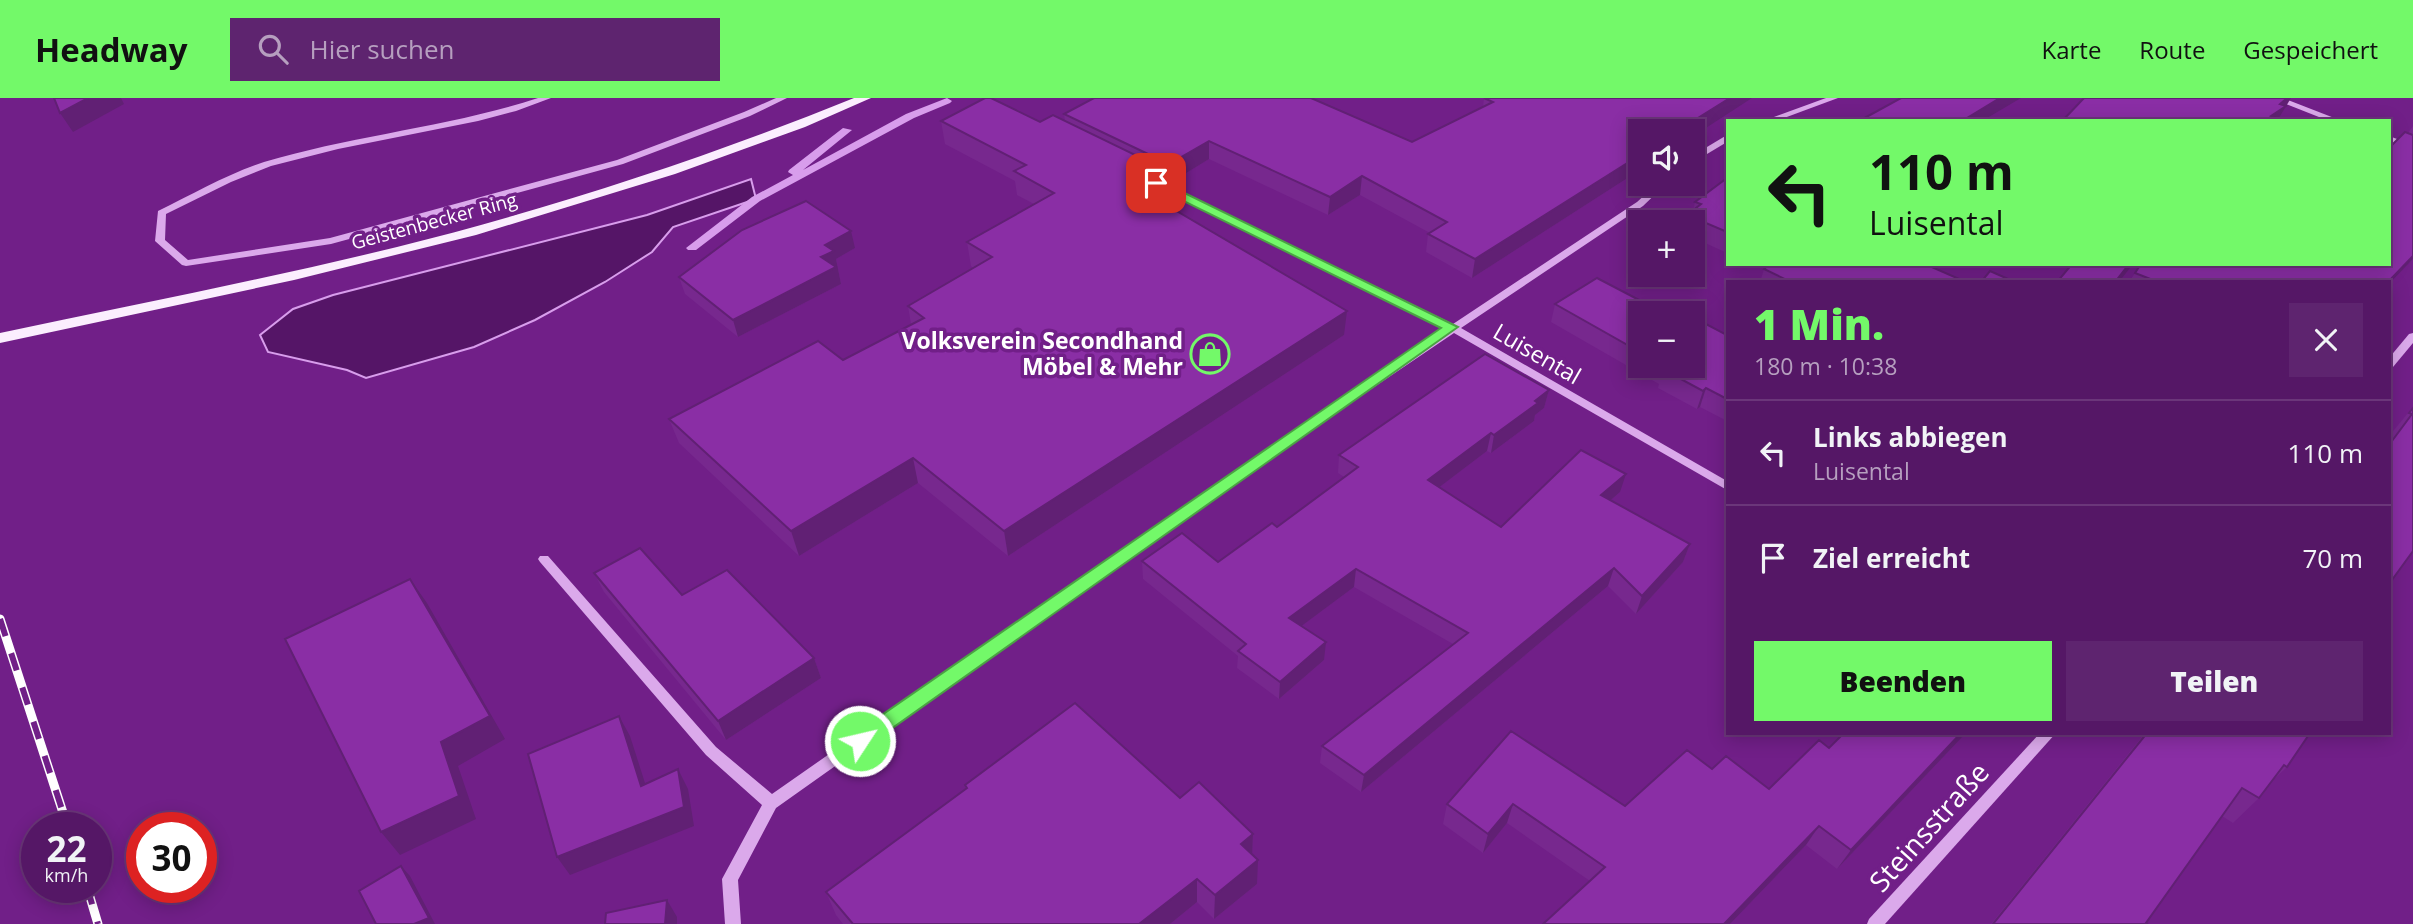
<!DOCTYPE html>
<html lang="de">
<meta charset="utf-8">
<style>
body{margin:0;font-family:"Open Sans",sans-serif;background:#5e246f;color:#f1f3f6;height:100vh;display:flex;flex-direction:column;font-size:26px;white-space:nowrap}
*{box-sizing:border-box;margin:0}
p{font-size:23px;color:#b69fbf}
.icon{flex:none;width:38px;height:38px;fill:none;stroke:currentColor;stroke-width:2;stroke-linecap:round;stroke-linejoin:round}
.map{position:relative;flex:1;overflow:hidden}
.panel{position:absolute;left:1726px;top:182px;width:665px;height:455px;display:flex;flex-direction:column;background:#551766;border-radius:0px;box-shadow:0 4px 18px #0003,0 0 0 2px #6b367a}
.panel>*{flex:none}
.banner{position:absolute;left:1726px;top:21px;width:665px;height:147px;border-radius:0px;box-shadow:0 4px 18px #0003,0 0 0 2px #6b367a;background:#73f969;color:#111;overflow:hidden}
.fabs{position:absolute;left:1628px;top:21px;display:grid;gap:14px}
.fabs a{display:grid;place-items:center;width:77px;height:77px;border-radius:0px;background:#551766;box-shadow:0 4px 18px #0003,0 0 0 2px #6b367a;font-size:35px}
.speed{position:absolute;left:21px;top:714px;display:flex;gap:14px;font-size:35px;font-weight:700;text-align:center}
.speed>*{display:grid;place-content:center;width:91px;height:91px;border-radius:50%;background:#551766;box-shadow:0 4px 18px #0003,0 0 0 2px #6b367a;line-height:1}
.speed small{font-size:18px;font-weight:400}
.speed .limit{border:10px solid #d22;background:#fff;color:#111}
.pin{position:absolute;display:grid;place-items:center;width:60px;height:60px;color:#fff;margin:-30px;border-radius:14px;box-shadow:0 4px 10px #0006}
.me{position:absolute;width:77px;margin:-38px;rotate:55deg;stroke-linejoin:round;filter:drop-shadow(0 0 5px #0008)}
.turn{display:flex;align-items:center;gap:24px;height:147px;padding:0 28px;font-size:32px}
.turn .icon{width:91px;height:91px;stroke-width:2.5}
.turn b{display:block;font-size:49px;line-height:60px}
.round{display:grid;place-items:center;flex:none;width:74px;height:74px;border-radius:0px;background:#5e246f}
.headline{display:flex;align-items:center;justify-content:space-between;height:119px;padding:0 28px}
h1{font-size:42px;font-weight:800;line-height:52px;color:#73f969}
.cta{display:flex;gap:14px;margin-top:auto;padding:14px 28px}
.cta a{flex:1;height:80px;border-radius:0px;background:#73f969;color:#111;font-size:28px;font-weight:800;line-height:80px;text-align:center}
.cta a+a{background:#5e246f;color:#f1f3f6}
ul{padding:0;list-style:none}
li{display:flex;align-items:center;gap:21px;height:105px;padding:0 28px;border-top:2px solid #6b367a}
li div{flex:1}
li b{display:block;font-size:26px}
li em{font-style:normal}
header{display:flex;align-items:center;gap:42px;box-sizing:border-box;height:98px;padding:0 35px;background:#73f969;color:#111}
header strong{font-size:33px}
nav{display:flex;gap:38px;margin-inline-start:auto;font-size:24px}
.search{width:490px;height:63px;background:#5e246f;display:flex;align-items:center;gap:18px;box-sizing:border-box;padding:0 24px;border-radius:0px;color:#b69fbf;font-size:26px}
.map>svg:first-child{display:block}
.water{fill:#551567;stroke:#d89dec;stroke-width:2}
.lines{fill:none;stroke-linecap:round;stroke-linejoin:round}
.stream{fill:#d89dec;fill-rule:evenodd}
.minor{fill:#dba9eb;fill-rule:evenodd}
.major{fill:#fbeefe;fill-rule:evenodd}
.rail-casing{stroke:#fff;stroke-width:9}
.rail{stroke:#711f88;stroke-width:6;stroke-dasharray:18;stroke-linecap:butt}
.wall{fill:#77288e}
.shaded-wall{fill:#612074}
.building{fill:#8a2ea5;stroke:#612074;stroke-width:2}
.route{fill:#73f969;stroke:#4ba244;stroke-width:2}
.labels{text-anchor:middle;stroke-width:7;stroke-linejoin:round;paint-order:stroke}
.far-street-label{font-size:19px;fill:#fff;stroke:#711f88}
.poi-label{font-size:23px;font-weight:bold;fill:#fff;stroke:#711f88;text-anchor:end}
.street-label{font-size:23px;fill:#fff;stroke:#711f88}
.near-street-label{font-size:28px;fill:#fff;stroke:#711f88}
</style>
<header>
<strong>Headway</strong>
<div class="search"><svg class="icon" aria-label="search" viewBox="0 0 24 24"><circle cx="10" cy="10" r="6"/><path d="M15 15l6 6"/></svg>Hier suchen</div>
<nav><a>Karte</a><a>Route</a><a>Gespeichert</a></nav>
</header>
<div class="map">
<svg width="2413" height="826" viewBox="0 0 2413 826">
<rect width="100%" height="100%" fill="#711f88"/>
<polygon class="water" points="751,81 756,101 673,129 652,154 605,184 535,222 474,249 366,280 347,272 268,254 260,237 293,211 333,197 647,117"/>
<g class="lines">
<polygon class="stream" points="947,0 952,3 950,5 914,20 760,103 696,152 688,152 686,150 752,99 793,77 788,74 789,72 843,30 852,32 803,72 906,16"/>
<g class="minor">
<path d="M538,0H551L516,13L478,23L338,51L271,68L231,84L166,116L165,142L188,162L330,140L617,62L744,14L776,0H787L750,18L623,66L331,146L186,168L182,167L155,143L158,113C193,96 227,76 264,64C354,37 449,29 538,0Z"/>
<polygon points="1826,0 1838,0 1776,23 1763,23"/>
<polygon points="2271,0 2283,0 2342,23 2329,23"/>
<polygon points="1727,37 1727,44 1692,65 1692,58"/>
<polygon points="2389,38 2413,47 2413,53 2389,44"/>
<polygon points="1143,75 1453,226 1637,104 1657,86 1666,86 1643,108 1461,230 1727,383 1727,392 1454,235 1281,352 776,710 738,782 741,826 725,826 722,781 762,707 706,657 540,464 538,461 540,458 548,458 716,649 772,696 1273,346 1446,231 1140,80 1140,76"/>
<polygon points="2413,235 2413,245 2393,269 2389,270 2389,260 2409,236"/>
<polygon points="2040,635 2056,635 1885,826 1867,826 1869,821"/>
</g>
<path class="major" d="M854,0H871L805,29L675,76L476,137L294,182L0,245V235C133,207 266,181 397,149C553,110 706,60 854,0Z"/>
<g class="rail-casing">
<g id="rail">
<polyline points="0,521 68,730"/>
<polyline points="87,789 98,826"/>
</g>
</g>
<use href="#rail" class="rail"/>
</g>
<g class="wall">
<polygon points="1484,0 1640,33 1640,72 1472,180 1426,154 1428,136 1430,135 1360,97 1328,117 1209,61 1170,85 1158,79 1158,92 1149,97 1344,237 1008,458 918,385 799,458 679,345 669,321 843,262 911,226 908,208 973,170 971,168 967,144 1034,106 1017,97 1015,83 945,46 941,23 1040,24 1065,23 1064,16 1412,44 1483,9"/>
<polygon points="2413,28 2413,161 2389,186 2389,184 2129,184 2141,166 2389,166 2408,35"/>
<polygon points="1727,80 1727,155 1692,139 1692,124 1685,124 1687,117 1693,113 1695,104"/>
<polygon points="855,150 836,161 841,186 738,239 685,196 679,179"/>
<polygon points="1753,166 1925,166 1966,184 1760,184 1764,171"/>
<polygon points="1555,206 1640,215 1640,268 1692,268 1701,230 1727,237 1727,323 1700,309 1697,311 1658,290 1659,286 1551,224"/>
<polygon points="1549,292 1544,310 1535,317 1534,323 1491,355 1487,353 1439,389 1501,429 1620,394 1611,402 1690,446 1683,464 1636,516 1608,488 1361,694 1320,665 1322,648 1453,546 1354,489 1301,528 1324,562 1279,601 1237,570 1238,558 1143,481 1142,463 1218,464 1277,429 1344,379 1338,375 1339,357"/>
<polygon points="2413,309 2413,453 2389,486 2389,338"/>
<polygon points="594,475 682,497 814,560 821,580 726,642 604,494"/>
<polygon points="1511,633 1625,708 1712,671 1769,691 1829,650 1966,635 1837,771 1806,747 1730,826 1543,826 1590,783 1507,725 1483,755 1443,726 1447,706"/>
<polygon points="2145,635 2310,635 2287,669 2272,683 2259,700 2233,725 2222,718 2146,825 2148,826 1991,826"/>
<polygon points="965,687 1180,700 1253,736 1252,757 1257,786 1214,821 1197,804 1170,826 843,826 836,817 826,794 966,691"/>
</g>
<g class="shaded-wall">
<polygon points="88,0 121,0 124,6 73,34 60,15"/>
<polygon points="1730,0 1752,0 1692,39 1692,33 1677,33"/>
<polygon points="2000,0 2021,0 1982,23 1962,23"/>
<polygon points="2287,0 2291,0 2277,23 2268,23 2280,6"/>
<polygon points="1209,43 1209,61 1170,85 1169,66"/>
<polygon points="1640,57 1640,72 1472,180 1475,161"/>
<polygon points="1158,68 1158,92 1130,109 1129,85"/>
<polygon points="1362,78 1360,97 1328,117 1330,99"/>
<polygon points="851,133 855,150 836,161 841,186 738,239 733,222 821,159 825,147"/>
<polygon points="2413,158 2413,161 2389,186 2389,184 2388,184"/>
<polygon points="2129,166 2133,166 2119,184 2115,184"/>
<polygon points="1347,213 1344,237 1008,458 1004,433"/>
<polygon points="1706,290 1700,309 1697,311 1703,293"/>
<polygon points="1549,292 1544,310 1535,317 1534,323 1491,355 1494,337"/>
<polygon points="1491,335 1487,353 1425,400 1428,382"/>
<polygon points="913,360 918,385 799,458 791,433"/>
<polygon points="1626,376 1620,394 1596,415 1601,397"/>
<polygon points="1690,446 1683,464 1636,516 1642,498"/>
<polygon points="1614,470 1608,488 1361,694 1364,677"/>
<polygon points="1356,471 1354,489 1288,538 1289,520"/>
<polygon points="410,481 427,505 505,641 458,668 476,721 400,757 381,734"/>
<polygon points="1326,544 1324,562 1279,601 1280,584"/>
<polygon points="814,560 821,580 726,642 718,623"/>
<polygon points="619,618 630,638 652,707 641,688"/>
<polygon points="1961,635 1966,635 1837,771 1851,752"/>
<polygon points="678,671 688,691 694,728 570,777 557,759"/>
<polygon points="1513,706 1507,725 1483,755 1488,736"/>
<polygon points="1819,728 1806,747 1730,826 1724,826"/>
<polygon points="1253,736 1252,761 1241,746"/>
<polygon points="1258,762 1257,786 1214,821 1215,797"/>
<polygon points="401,768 410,778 435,826 414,826"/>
<polygon points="1197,781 1197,804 1170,826 1139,826"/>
<polygon points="667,802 677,819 677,826 665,826"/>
</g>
<g class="building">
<polygon points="54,0 88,0 60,15"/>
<polygon points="985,0 991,0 1040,24 1053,17 1158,68 1129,85 1347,213 1004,433 913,360 791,433 669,321 818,243 843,262 924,220 908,208 992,159 967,144 1054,95 1014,73 1026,67 941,23"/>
<polygon points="1094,0 1311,0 1412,44 1493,4 1484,0 1730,0 1677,33 1640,33 1640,57 1475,161 1428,136 1447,124 1362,78 1330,99 1209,43 1169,66 1064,16"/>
<polygon points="1901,0 2000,0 1962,23 1859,23"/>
<polygon points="2084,0 2287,0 2280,6 2286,8 2271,18 2276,20 2275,23 2072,23 2065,20"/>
<polygon points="2405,34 2413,37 2413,158 2388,184 2158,184 2135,175 2141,166 2389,166 2389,50"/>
<polygon points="1727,80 1727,134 1687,117 1701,106 1695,104"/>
<polygon points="806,103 851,133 825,147 834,153 821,159 836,169 733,222 679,179 742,132"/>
<polygon points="1770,166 1925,166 1966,184 1791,184 1764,171"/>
<polygon points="2072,166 2129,166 2115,184 2057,184"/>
<polygon points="1990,173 2015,184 1981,184"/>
<polygon points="1597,180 1664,215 1640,215 1640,254 1555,206"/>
<polygon points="1692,226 1701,230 1706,226 1727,237 1727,301 1706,290 1703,293 1664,272 1668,270 1664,268 1692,268"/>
<polygon points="1485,256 1549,292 1535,303 1538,305 1494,337 1491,335 1428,382 1501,429 1581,352 1626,376 1601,397 1690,446 1642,498 1614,470 1364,677 1322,648 1468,535 1356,471 1289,520 1326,544 1280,584 1238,553 1246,546 1142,463 1182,435 1218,464 1272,425 1277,429 1358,369 1339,357"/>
<polygon points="2413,310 2413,453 2389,486 2389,347 2412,316 2409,315"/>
<polygon points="640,450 682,497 727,472 814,560 718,623 594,475"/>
<polygon points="410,481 490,618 441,644 459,698 381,734 285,541"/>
<polygon points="1075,605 1180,700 1199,684 1253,736 1241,746 1258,762 1215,797 1197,781 1139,826 853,826 826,794 967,690 965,687"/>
<polygon points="619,618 641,688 678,671 684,709 557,759 528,656"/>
<polygon points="1511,633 1625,708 1687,652 1712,671 1726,658 1769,691 1819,642 1829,650 1844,635 1961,635 1851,752 1819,728 1724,826 1543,826 1605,769 1513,706 1488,736 1447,706"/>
<polygon points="2147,635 2310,635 2287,669 2284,667 2259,700 2242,690 2146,825 2148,826 1993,826"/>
<polygon points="401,768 429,820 414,826 376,826 359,793"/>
<polygon points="667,802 665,826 605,826 606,815"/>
</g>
<polygon class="route" points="1156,81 1458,229 867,648 860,651 853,648 851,643 853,637 1441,230 1151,87 1151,82"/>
<defs>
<g id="shop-ring" transform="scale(2.0125)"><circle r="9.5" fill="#711f88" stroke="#73f969" stroke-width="1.5"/><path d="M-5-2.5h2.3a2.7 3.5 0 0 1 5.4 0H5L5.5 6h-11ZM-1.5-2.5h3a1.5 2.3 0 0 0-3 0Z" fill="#73f969"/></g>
</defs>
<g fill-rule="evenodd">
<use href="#shop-ring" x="1210" y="256"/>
</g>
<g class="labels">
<g class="far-street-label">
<text transform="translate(434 123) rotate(-15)" y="7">Geistenbecker Ring</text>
</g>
<g class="poi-label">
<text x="1183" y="251">Volksverein Secondhand<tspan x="1183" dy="26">Möbel &amp; Mehr</tspan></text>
</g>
<g class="street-label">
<text transform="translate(1537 256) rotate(30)" y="8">Luisental</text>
</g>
<g class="near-street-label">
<text transform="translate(1929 729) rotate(-48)" y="10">Steinsstraße</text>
</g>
</g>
</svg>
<div class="fabs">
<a><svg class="icon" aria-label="sound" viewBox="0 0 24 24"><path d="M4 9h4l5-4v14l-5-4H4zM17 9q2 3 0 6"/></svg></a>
<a>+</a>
<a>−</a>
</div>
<div class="speed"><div>22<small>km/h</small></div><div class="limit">30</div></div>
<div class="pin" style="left:1156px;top:85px;background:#d93025"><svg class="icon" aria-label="arrive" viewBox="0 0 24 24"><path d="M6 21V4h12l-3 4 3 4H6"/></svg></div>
<svg class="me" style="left:860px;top:643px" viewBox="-20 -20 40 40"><circle r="17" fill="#73f969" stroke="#fff" stroke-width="3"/><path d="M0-11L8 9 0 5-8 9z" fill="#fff"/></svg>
<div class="banner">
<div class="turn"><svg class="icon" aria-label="left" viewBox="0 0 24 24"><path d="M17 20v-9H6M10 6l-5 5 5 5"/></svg><div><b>110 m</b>Luisental</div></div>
</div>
<section class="panel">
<div class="headline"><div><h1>1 Min.</h1><p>180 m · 10:38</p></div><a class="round"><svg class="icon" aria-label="close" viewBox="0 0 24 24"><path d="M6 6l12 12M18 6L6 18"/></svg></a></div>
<ul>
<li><svg class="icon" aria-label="left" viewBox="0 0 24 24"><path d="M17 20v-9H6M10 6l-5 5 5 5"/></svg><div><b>Links abbiegen</b><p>Luisental</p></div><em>110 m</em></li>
<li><svg class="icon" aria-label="arrive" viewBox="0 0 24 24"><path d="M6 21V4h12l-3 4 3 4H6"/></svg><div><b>Ziel erreicht</b></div><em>70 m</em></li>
</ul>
<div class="cta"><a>Beenden</a><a>Teilen</a></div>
</section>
</div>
